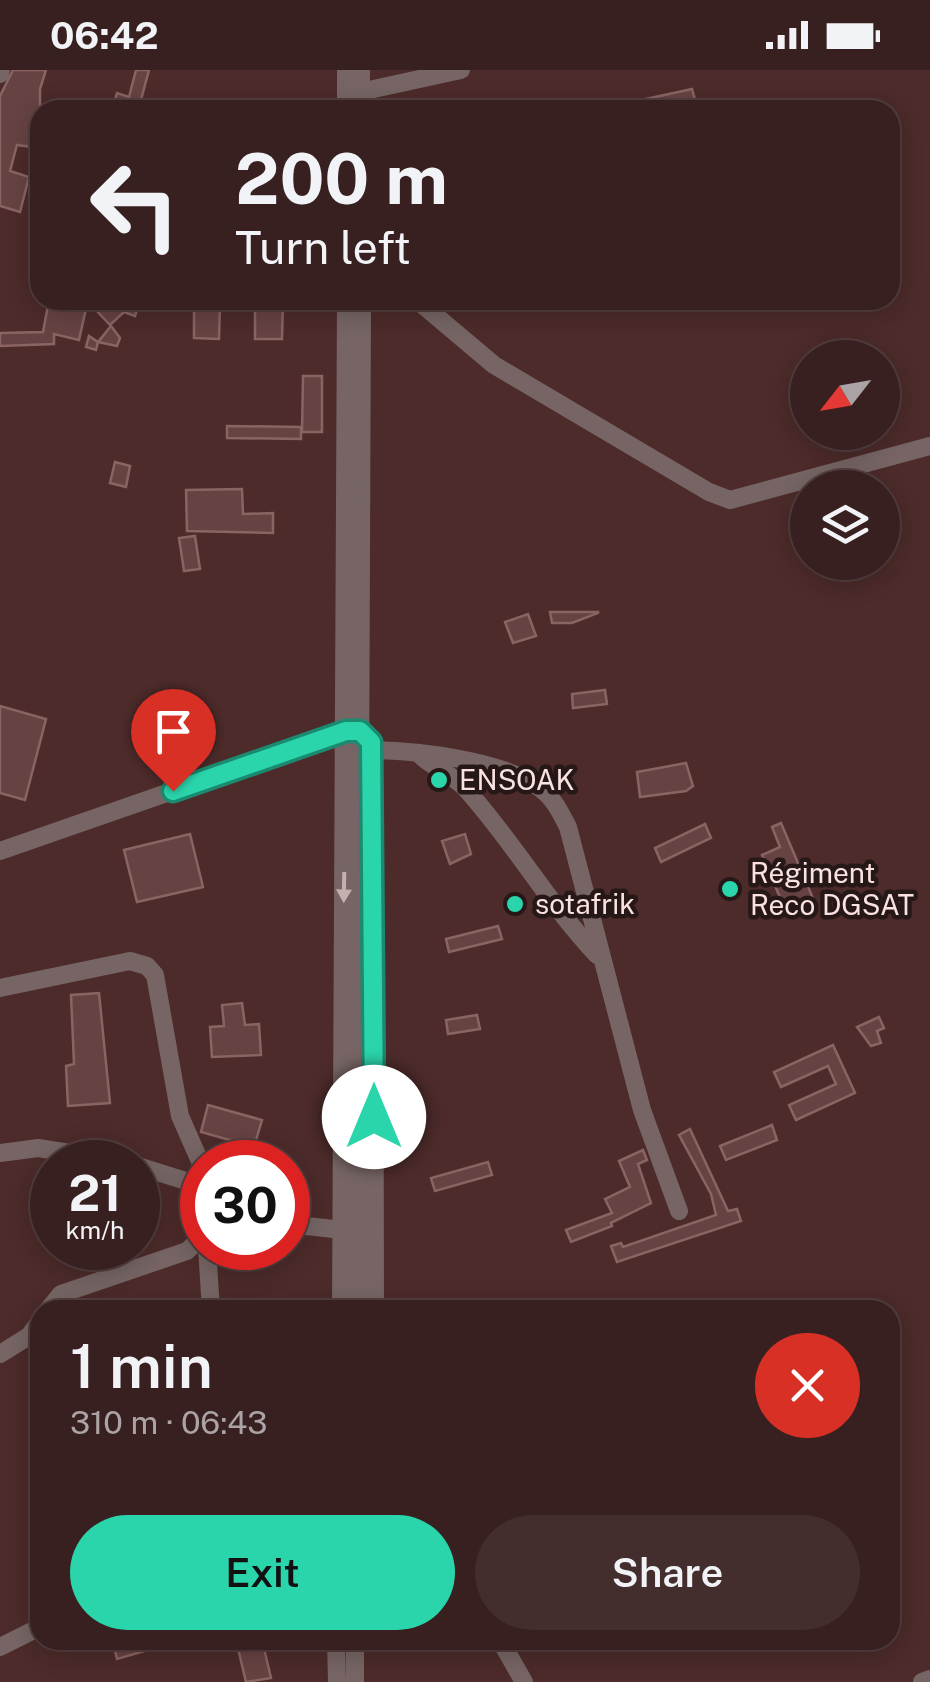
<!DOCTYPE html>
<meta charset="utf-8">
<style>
body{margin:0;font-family:"Public Sans",sans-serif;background:#442d2d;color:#f1f3f6;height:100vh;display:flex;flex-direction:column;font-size:38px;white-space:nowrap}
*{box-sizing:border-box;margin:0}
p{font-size:32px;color:#aba3a5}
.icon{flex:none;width:55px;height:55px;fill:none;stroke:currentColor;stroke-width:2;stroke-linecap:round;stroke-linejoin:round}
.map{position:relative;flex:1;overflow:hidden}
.side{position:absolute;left:30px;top:1230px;width:870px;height:350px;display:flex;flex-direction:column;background:#392020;border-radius:30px;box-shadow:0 5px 25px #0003,0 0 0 2px #533e3e}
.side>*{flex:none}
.banner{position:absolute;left:30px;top:30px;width:870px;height:210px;border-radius:30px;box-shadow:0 5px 25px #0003,0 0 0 2px #533e3e;background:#392020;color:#f1f3f6;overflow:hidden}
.needle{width:65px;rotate:239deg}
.tools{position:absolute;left:790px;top:270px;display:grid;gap:20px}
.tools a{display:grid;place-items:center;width:110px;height:110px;border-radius:50%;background:#392020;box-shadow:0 5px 25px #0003,0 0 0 2px #533e3e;font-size:50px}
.speed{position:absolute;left:30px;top:1070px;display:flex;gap:20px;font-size:50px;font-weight:700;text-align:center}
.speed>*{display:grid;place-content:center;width:130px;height:130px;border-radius:50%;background:#392020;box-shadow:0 5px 25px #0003,0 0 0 2px #533e3e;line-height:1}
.speed small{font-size:25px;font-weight:400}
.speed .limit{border:15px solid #d22;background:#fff;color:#111}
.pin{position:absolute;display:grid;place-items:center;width:85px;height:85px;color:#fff;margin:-102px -42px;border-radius:50% 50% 50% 0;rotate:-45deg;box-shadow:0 0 10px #0007}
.pin .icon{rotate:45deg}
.me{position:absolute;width:110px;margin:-55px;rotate:0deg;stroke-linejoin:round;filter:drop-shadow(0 0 8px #0008)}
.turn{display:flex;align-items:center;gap:35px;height:210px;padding:0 40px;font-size:45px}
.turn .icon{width:130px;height:130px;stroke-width:2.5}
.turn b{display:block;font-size:70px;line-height:85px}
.round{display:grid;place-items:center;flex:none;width:105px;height:105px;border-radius:52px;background:#442d2d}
.summary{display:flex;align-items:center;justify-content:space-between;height:170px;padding:0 40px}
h1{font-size:60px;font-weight:600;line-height:75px}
.button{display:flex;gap:20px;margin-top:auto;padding:20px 40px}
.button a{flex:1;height:115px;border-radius:60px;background:#2bd5ac;color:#111;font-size:40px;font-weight:600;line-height:115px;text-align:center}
.button a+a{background:#442d2d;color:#f1f3f6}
.status{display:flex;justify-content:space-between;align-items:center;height:70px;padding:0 50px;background:#392020;direction:ltr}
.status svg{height:28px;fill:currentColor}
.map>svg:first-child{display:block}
.building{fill:#664342;stroke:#896462;stroke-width:2.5}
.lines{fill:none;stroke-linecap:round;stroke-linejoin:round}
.minor{stroke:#766564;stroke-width:18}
.oneway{fill:#c5b0af}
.route-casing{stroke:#1c8a70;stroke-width:25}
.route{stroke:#2bd5ac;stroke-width:18}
.poi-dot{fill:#2bd5ac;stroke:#271818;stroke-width:4}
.labels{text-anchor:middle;stroke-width:9;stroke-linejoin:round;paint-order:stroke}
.poi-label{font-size:28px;fill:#f9e2e1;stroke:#271818;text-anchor:start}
</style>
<div class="status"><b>06:42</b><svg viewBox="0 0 49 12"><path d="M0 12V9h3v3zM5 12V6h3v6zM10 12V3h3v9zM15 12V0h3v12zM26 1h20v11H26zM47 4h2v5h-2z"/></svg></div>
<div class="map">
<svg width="930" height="1612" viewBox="0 0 930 1612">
<rect width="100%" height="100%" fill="#4c2b2a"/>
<g class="building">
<polygon points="13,0 46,0 40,19 40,78 17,75 10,101 29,107 20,142 0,136 0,26"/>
<polygon points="136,0 149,0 141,30 165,40 112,40 117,23 129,27"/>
<polygon points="692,19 698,40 649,40 646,29"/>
<polygon points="49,230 87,234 79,270 54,264 54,274 0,276 0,263 43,262"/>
<polygon points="97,230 138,230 138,236 135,246 124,242 110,255 95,239"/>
<polygon points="194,232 220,233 219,269 194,268"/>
<polygon points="255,233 283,233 282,269 255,269"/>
<polygon points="111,256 120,268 117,276 98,272 96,280 86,277 89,266 98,272"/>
<polygon points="303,306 322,306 322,362 302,362"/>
<polygon points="227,356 301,357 301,369 227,368"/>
<polygon points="115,392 130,396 126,417 110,413"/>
<polygon points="242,419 243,444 273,443 273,463 187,461 186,420"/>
<polygon points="195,466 200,499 184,501 179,468"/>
<polygon points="550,542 598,542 598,543 572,553 552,553"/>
<polygon points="528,544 536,566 513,573 505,552"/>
<polygon points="605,620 607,634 573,638 572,624"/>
<polygon points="0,636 46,649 25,730 0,723"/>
<polygon points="686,693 693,716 686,721 640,727 637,702"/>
<polygon points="781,753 815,833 805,837 802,829 784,837 762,785 780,777 772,757"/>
<polygon points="705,754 711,768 661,792 655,778"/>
<polygon points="190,764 203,817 137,832 124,780"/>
<polygon points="465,764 471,784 450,794 442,771"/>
<polygon points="498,856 502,869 449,882 446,869"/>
<polygon points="99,923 110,1033 68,1036 66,996 74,994 71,925"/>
<polygon points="242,933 245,955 259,954 261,985 212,987 210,957 224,956 222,935"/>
<polygon points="477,945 480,959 448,964 446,950"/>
<polygon points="879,947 884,958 877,961 881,973 871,976 857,957"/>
<polygon points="833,975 855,1023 796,1050 789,1035 836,1014 828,996 781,1017 774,1002"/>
<polygon points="208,1035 262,1050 254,1077 201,1062"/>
<polygon points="772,1055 777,1070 726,1090 720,1076"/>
<polygon points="690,1059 728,1141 737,1139 741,1151 617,1192 611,1176 621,1173 623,1177 716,1145 711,1124 679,1065"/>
<polygon points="643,1080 647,1090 638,1094 651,1133 611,1153 612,1156 571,1172 566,1160 612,1143 605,1129 630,1117 619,1091"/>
<polygon points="488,1092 492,1105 435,1121 431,1108"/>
<polygon points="125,1570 142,1570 145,1581 117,1589 113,1573"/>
<polygon points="236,1570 262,1570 271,1608 246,1612"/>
</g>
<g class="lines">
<g class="minor">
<polyline points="0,4 1,0"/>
<polyline points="346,25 461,0"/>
<polyline points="346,40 346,0"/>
<polyline points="361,40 361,0"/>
<polyline points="417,230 494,295 709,422 730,430 930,376"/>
<path d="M373,680C418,681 504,690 541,719C554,728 561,744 568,757L642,1040L679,1141"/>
<path d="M420,685C433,698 452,704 465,718C513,771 548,833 597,885"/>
<polyline points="0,781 345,661 367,665 374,695 375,1240"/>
<polyline points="0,918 130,891 147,896 155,905 180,1046 202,1096"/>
<polyline points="0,1083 38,1078 127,1092"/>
<polyline points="138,1096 202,1116"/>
<polyline points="288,1154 352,1161"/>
<polyline points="207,1178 211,1240"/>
<polyline points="48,1240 61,1224 187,1181 202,1167"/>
<polyline points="341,1240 346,230"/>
<polyline points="358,1240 362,230"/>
<polyline points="0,1284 29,1266 40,1251"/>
<polyline points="336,1570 337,1612"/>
<polyline points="500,1570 524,1612"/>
<polyline points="0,1577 40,1557"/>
<polyline points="355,1612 355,1570"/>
<polyline points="922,1612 930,1609"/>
</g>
</g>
<defs><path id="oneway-solid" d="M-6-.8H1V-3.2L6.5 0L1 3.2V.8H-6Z" transform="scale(2.5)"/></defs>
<use class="oneway" href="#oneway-solid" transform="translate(344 817) rotate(91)"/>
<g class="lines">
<g class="route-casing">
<polyline id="route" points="173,721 346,661 360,661 371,672 374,1047"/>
</g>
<use href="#route" class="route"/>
</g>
<g class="poi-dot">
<circle cx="439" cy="710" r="10"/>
<circle cx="730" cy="819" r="10"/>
<circle cx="515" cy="834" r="10"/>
</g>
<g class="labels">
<g class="poi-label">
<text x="459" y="720">ENSOAK</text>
<text x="750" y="813">Régiment<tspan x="750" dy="32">Reco DGSAT</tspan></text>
<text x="535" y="844">sotafrik</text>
</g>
</g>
</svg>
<div class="tools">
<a><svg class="needle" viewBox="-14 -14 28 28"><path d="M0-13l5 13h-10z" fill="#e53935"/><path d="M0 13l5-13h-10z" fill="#aba3a5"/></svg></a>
<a><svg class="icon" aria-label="layers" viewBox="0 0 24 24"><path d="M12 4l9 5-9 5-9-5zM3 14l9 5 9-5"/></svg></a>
</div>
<div class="speed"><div>21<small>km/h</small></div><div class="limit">30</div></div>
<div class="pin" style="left:173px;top:721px;background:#d93025"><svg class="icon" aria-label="arrive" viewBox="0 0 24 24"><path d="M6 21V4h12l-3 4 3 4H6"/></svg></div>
<svg class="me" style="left:374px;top:1047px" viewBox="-20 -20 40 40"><circle r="19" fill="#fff"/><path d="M0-13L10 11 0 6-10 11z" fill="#2bd5ac"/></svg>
<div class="banner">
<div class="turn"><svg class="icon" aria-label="left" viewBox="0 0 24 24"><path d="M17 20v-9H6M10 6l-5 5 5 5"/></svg><div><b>200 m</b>Turn left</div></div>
</div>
<section class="side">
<div class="summary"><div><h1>1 min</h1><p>310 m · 06:43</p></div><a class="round" style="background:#d93025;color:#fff"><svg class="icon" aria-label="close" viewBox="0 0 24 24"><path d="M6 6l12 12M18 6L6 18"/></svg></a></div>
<div class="button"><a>Exit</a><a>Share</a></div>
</section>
</div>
